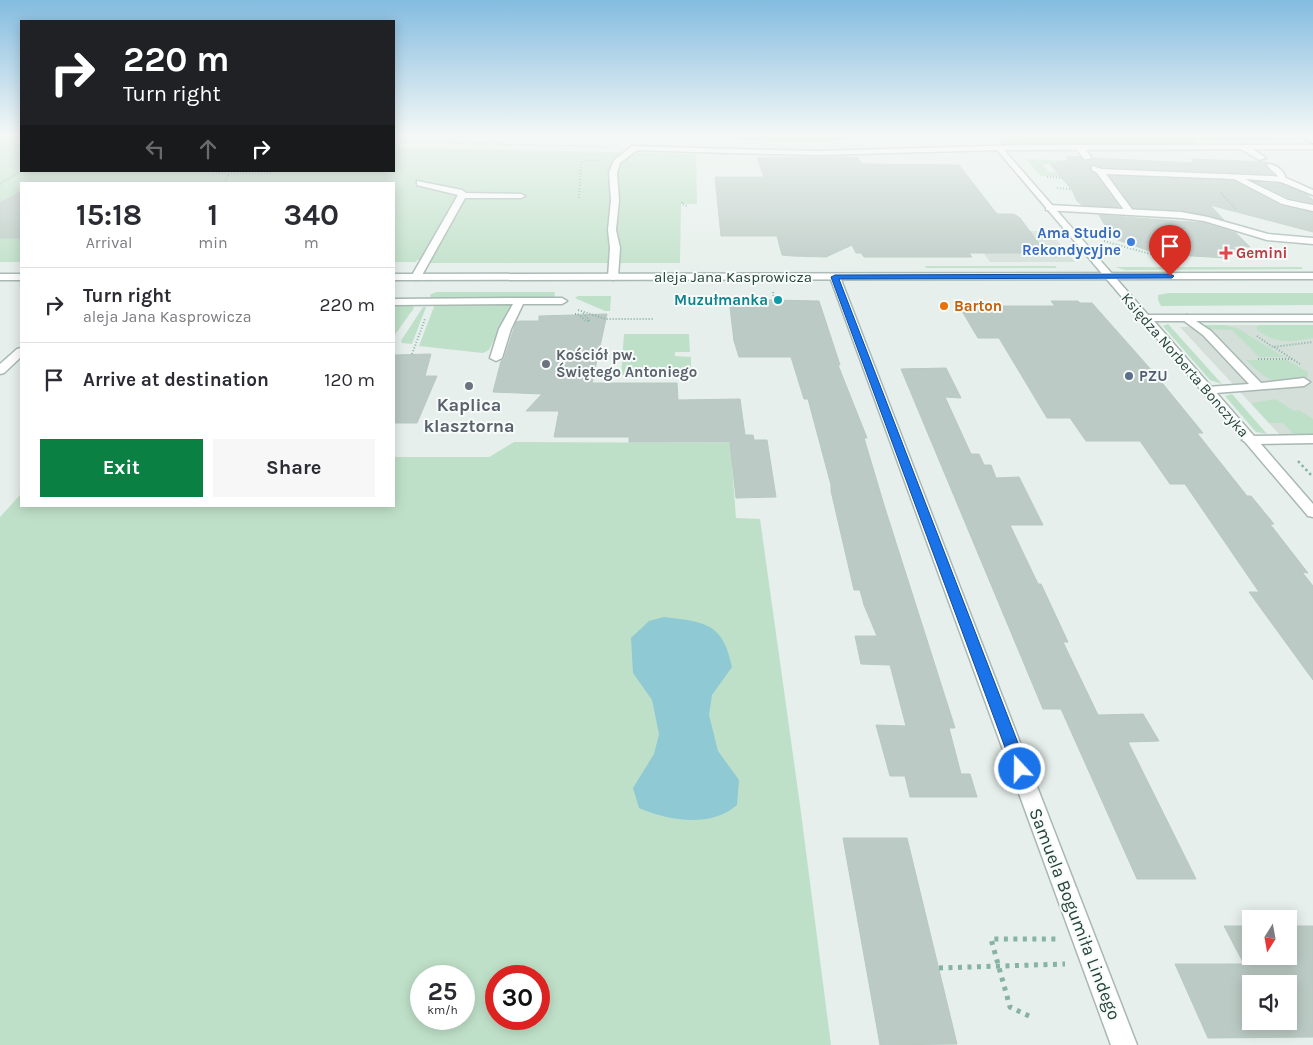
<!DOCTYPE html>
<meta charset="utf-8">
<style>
body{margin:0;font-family:Karla,sans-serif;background:#f7f7f7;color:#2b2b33;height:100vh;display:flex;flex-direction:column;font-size:19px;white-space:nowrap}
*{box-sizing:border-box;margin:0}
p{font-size:16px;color:#7c7c81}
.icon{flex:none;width:28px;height:28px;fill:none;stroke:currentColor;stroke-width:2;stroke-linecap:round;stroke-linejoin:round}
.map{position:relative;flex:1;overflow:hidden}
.sheet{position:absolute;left:20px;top:182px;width:375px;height:325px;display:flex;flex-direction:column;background:#fff;border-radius:0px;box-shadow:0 2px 12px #0003}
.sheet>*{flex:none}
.banner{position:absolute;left:20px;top:20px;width:375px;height:152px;border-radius:0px;box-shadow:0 2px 12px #0003;background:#202124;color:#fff;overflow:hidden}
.needle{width:32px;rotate:191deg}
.fabs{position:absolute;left:1242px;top:910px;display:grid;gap:10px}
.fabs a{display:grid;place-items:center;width:55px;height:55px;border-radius:0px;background:#fff;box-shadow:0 2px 12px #0003;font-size:25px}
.speed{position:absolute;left:410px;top:965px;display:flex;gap:10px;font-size:25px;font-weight:700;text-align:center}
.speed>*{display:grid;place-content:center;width:65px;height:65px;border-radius:50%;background:#fff;box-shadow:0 2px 12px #0003;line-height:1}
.speed small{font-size:12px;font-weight:400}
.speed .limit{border:8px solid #d22;background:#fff;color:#111}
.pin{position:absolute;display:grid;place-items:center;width:42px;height:42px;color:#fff;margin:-51px -21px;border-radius:50% 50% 50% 0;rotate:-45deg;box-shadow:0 0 5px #0007}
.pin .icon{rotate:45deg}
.me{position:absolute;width:55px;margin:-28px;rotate:339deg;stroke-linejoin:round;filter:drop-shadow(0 0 4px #0008)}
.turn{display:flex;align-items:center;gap:18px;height:105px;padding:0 20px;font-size:22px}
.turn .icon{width:65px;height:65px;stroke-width:2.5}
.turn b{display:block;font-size:35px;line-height:42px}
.lanes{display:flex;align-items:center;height:48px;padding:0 20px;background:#0003;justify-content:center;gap:25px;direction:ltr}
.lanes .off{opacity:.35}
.eta{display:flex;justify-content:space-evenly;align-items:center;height:85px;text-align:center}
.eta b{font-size:30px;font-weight:700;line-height:35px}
.action{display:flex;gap:10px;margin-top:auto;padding:10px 20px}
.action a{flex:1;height:58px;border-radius:0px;background:#0b8043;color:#fff;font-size:20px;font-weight:700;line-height:58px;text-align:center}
.action a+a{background:#f7f7f7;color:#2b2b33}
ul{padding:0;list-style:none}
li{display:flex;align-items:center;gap:15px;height:75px;padding:0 20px;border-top:1px solid #e1e1e2}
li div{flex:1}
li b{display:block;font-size:19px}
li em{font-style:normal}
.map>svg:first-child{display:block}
.built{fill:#d4dfda}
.green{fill:#bfe0c8;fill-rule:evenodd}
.water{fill:#8ec9d4}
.building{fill:#bbcac4;stroke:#b8c9c2;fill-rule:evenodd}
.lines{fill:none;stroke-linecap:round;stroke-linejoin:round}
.service-casing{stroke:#a8b8b2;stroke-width:3}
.pedestrian-casing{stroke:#a8b8b2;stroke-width:3}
.minor-casing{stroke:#a8b8b2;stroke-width:3}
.tertiary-casing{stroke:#a8b8b2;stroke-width:3}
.path-far2{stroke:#86b3a5;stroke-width:2;stroke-dasharray:1 2;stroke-linecap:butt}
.path-far1{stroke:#86b3a5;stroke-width:2.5;stroke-dasharray:2.5 3;stroke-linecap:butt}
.path{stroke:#86b3a5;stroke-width:5;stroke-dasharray:4 5.5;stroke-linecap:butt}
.service{fill:#fff;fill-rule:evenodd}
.pedestrian{fill:#fff;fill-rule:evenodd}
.minor{fill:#fff;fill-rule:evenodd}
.tertiary{fill:#fff;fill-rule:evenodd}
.tram{stroke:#5f7d75;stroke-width:1}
.route{fill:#1a73e8;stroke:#114b97}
.shop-dot{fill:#3f7fe0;stroke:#f7fbf9;stroke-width:2}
.health-dot{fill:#e0444e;stroke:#f7fbf9;stroke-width:2}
.culture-dot{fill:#0f9aa8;stroke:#f7fbf9;stroke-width:2}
.food-dot{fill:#e8710a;stroke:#f7fbf9;stroke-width:2}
.worship-dot{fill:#6b7280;stroke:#f7fbf9;stroke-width:2}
.service-dot{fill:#5c6f8a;stroke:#f7fbf9;stroke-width:2}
.labels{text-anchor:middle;stroke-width:4;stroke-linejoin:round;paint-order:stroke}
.far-shop-label{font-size:15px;font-weight:bold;fill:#366cbe;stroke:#f7fbf9;text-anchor:end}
.far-health-label{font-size:15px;font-weight:bold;fill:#be3a42;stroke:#f7fbf9;text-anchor:start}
.far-street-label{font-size:15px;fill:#24423a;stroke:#f7fbf9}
.far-culture-label{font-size:15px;font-weight:bold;fill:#0d838f;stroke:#f7fbf9;text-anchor:end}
.far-food-label{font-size:15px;font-weight:bold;fill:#c56008;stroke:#f7fbf9;text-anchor:start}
.far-worship-label{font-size:15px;font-weight:bold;fill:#5b616d;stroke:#f7fbf9;text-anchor:start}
.far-service-label{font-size:15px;font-weight:bold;fill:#4e5e75;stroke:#f7fbf9;text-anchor:start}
.worship-label{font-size:18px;font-weight:bold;fill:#5b616d;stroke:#f7fbf9}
.street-label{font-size:18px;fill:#24423a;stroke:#f7fbf9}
</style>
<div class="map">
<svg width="1313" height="1045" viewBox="0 0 1313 1045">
<rect width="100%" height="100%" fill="#e6efeb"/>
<g class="built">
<polygon points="968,231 1049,231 1075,262 990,262"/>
<polygon points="1224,325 1313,325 1313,435 1279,434 1180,327"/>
</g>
<g class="green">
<polygon points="0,135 21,135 21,171 394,171 394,147 696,154 697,204 681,204 680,263 428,263 425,260 417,260 416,262 394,262 394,184 21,184 21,262 0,262"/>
<polygon points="438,135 961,135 816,141"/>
<polygon points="1011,135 1272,135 1279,139 1195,141 1195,144 1004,144 997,138"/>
<polygon points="1026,159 1053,160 1055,164 1043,164 1048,172 1063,173 1065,177 1041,176"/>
<polygon points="925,266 1055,266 1057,268 926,268"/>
<polygon points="1115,267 1301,267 1303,269 1125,270"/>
<polygon points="437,292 555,292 554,299 433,299 430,296 431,294"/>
<polygon points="1169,293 1313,293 1313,305 1161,306 1158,300 1158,295"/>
<polygon points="578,296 611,296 610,311 605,311 575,298"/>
<polygon points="394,304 410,304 414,308 394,336"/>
<polygon points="435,304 512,304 489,350 483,353 419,346"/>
<polygon points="423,307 426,307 412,344 402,343 401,341"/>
<polygon points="1168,324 1222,384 1210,380 1163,326"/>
<polygon points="1202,325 1224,325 1237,328 1284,357 1259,357 1232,330 1210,329"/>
<path d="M1259,325H1313V338C1289,342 1278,345 1257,330L1256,327Z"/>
<polygon points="624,334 689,334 690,352 675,352 675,356 691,357 691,378 621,375"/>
<path d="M1246,360H1287L1308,372V377C1272,382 1273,386 1246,360Z"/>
<polygon points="1232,394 1267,434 1256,432 1225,396"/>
<polygon points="1276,399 1294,411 1299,410 1313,419 1313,435 1293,434 1283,423 1269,423 1251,403"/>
<path d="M514,442L749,443L752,465H732L736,518L760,519L800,805L831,1045H0V517L21,494V506H394V457H489ZM421,976H464V1019H421ZM496,976H539V1019H496Z"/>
</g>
<path class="water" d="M664,617C704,622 723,622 732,667L712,695L709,715L718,751L739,780L737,805C711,828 669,821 639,808L633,788L654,754L659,734L652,700L633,673L631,638L649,621Z"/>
<g class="building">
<polygon points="1066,156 1080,157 1084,161 1090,161 1093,158 1195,163 1191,159 1267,162 1265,166 1273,174 1102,167 1093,164 1090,166 1091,172 1096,174 1119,207 1082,205 1077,201 1072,190 1050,164 1057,164 1055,161 1068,161"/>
<polygon points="847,157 858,158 862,164 959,165 997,214 1014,214 1020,218 1046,253 969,253 972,257 864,257 861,253 856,253 852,245 826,257 792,256 782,255 777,236 721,236 715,177 764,177 757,158"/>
<polygon points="1110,176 1234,181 1281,206 1313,213 1313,232 1210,205 1224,220 1181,210 1133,208"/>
<polygon points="1255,182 1281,184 1306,194 1313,200 1313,203 1289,198"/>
<polygon points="21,191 21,238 0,238 0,203"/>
<polygon points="1099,215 1204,223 1236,233 1250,247 1233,246 1238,252 1222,251 1227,258 1158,254 1115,239 1110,234"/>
<polygon points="729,299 819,301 840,365 838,365 867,438 864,438 884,505 955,728 949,728 961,774 970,774 977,797 910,797 905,776 890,776 876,725 906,726 890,665 861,664 855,636 877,636 864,605 860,590 854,590 831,491 831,485 808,399 804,399 791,357 739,357 734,341"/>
<polygon points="1051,301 1078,301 1080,303 1092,303 1154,373 1203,433 1197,433 1247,496 1251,496 1274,524 1270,524 1308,573 1302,572 1313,586 1313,680 1249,592 1259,592 1185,484 1170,484 1140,441 1086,441 1070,418 1047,418 999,338 978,338 959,306 1055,306"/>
<polygon points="607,314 592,383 677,383 678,400 740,399 745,435 753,435 754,440 767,440 776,497 736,498 730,442 629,442 629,437 554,437 559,411 526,411 542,394 493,392 501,361 504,359 516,322 520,321 539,321 539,316"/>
<polygon points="431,354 425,376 437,376 417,423 394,423 394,355"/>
<polygon points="946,368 961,398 945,397 971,454 979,454 984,465 991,465 996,478 1019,477 1043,525 1010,525 1038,584 1041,584 1068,642 1063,642 1098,715 1143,714 1159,741 1128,742 1196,879 1137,879 1061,709 1043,709 901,369"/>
<polygon points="843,838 907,838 957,1044 880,1045"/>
<path d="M1224,926H1251V956H1289V926H1313V1037L1208,1038L1175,964H1244ZM1251,984H1289V1021H1251Z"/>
</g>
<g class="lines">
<g class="service-casing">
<g id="service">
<polygon points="1076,145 1082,145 1091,157 1090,159 1084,159 1075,147"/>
<polygon points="1241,145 1247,145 1266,158 1259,160 1241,149"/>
<polygon points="632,146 728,149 732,151 728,153 637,150 620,163 617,173 619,200 616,230 620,248 618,277 613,280 608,277 610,248 608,230 611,200 609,173 614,160"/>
<path d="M1268,164C1277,164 1287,173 1286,182H1280L1277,175L1267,166Z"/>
<polygon points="417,181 462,190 466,193 521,194 525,196 521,198 465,198 421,277 416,280 411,277 458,195 417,185"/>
<polygon points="1049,205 1181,212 1208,217 1268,234 1313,238 1313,244 1267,240 1204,221 1181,218 1046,210 1046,206"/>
<polygon points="1187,315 1211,331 1261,383 1304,378 1310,382 1304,386 1203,394 1201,391 1203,388 1207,387 1249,384 1203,335 1183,320 1182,318 1183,316"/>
<polygon points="1313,435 1313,443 1249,444 1242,440 1249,436"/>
</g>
</g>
<g class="pedestrian-casing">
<polygon id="pedestrian" points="520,298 562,298 567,301 562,304 523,304 511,329 502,358 496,361 490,358 499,329 513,304 394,305 394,299"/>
</g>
<g class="minor-casing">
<g id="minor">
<polygon points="1023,145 1313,145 1313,149 1004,150 1148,315 1313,315 1313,321 1154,321 1313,504 1313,517 1308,516 997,150 820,155 728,153 724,151 728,149 820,151"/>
<polygon points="1092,166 1102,169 1272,176 1286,178 1313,190 1313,195 1281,182 1245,179 1288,200 1313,205 1313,211 1282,204 1234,179 1106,174 1134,212 1130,215 1127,214 1097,173 1092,170"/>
<polygon points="835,274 840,277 1137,1045 1111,1045 830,277"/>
<polygon points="21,348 21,357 4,373 0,374 0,364 17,349"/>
</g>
</g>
<g class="tertiary-casing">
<g id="tertiary">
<polygon points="1313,273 1313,279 394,280 394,274"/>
<rect x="0" y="274" width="21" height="6"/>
</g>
</g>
<g class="path-far2">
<polyline points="394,135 616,139"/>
<polyline points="394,141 606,147"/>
<polyline points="0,143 21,147"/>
<polyline points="213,173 271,173"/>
<polyline points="1047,177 1064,178"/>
<polyline points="0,184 21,171"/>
<polyline points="224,184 229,173"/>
<polyline points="1057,188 1070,189"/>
<polyline points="1221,193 1236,209"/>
<polyline points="579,198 581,163 587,160 599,160"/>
<polyline points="682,202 682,204 687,206"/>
<polyline points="1096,233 1114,234"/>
<polyline points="1104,241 1154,255 1157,258"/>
<polyline points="1154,255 1186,256"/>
<polyline points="1238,257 1253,251"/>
<polyline points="773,292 774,299"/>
<polyline points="578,310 606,319 654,319"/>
<polyline points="575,314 578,314 586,321 590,321 583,313"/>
<polyline points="1257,336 1273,347 1313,342"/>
<polyline points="1274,347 1300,364"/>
<polyline points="412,354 425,319"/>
<polyline points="1258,359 1292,359"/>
</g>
<polyline class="path-far1" points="1298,461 1313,477"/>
<g class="path">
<polyline points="939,968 1065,964"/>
<polyline points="1029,1016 1010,1007 991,939 1056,939"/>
</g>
<use href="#service" class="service"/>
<use href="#pedestrian" class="pedestrian"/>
<use href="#minor" class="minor"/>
<use href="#tertiary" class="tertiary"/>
<polyline class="tram" points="1297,135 1313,144"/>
</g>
<linearGradient id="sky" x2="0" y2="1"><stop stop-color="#84bce0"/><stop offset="0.48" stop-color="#f4f8f6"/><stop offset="1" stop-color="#f4f8f6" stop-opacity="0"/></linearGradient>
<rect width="1313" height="281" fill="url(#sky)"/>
<polygon class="route" points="1170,274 1174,276 1172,278 839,279 1028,769 1026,773 1020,775 1015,773 1013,769 831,277 835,275"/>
<circle class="shop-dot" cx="1131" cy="242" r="5"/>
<path class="health-dot" d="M1223.5 245.5h5v5h5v5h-5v5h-5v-5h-5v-5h5z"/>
<circle class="culture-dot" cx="778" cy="300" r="5"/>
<circle class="food-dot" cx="944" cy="306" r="5"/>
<g class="worship-dot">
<circle cx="546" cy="364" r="5"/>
<circle cx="469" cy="386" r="5"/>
</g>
<circle class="service-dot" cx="1129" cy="376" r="5"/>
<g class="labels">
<g class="far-shop-label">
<text x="1121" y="238">Ama Studio<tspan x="1121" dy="17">Rekondycyjne</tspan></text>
</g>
<g class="far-health-label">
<text x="1236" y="258">Gemini</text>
</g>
<g class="far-street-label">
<text x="733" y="282">aleja Jana Kasprowicza</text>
<text transform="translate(1185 365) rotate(49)" y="5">Księdza Norberta Bonczyka</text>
</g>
<g class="far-culture-label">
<text x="768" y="305">Muzułmanka</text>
</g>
<g class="far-food-label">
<text x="954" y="311">Barton</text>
</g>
<g class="far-worship-label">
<text x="556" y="360">Kościół pw.<tspan x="556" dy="17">Świętego Antoniego</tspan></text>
</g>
<g class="far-service-label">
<text x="1139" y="381">PZU</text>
</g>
<g class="worship-label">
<text x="469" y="411">Kaplica<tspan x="469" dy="21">klasztorna</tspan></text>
</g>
<g class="street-label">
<text transform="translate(1075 914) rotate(69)" y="6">Samuela Bogumiła Lindego</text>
</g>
</g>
</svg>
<div class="fabs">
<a><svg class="needle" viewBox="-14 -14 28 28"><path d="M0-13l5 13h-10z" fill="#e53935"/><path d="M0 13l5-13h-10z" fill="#7c7c81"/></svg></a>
<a><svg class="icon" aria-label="sound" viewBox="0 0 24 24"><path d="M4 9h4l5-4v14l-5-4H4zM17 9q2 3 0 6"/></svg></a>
</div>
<div class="speed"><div>25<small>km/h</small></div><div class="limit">30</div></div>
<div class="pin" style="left:1170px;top:276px;background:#d93025"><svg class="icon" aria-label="arrive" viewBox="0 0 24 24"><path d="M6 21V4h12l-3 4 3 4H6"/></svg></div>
<svg class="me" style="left:1020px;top:769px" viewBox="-20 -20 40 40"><circle r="17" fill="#1a73e8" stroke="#fff" stroke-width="3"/><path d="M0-11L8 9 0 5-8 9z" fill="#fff"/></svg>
<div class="banner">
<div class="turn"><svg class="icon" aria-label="right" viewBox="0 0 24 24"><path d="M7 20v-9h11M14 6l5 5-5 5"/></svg><div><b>220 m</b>Turn right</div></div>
<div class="lanes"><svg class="icon off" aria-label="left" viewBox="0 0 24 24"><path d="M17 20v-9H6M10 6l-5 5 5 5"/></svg><svg class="icon off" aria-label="ahead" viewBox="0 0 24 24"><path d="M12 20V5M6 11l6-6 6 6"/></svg><svg class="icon" aria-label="right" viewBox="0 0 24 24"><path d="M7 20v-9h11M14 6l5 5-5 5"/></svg></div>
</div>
<section class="sheet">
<div class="eta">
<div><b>15:18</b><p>Arrival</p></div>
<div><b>1</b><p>min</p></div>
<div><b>340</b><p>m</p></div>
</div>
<ul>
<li><svg class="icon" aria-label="right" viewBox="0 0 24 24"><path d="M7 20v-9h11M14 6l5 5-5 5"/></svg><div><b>Turn right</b><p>aleja Jana Kasprowicza</p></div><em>220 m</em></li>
<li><svg class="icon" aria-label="arrive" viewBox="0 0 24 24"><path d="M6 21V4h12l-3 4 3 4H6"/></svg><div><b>Arrive at destination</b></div><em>120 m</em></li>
</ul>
<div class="action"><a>Exit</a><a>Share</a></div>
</section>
</div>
